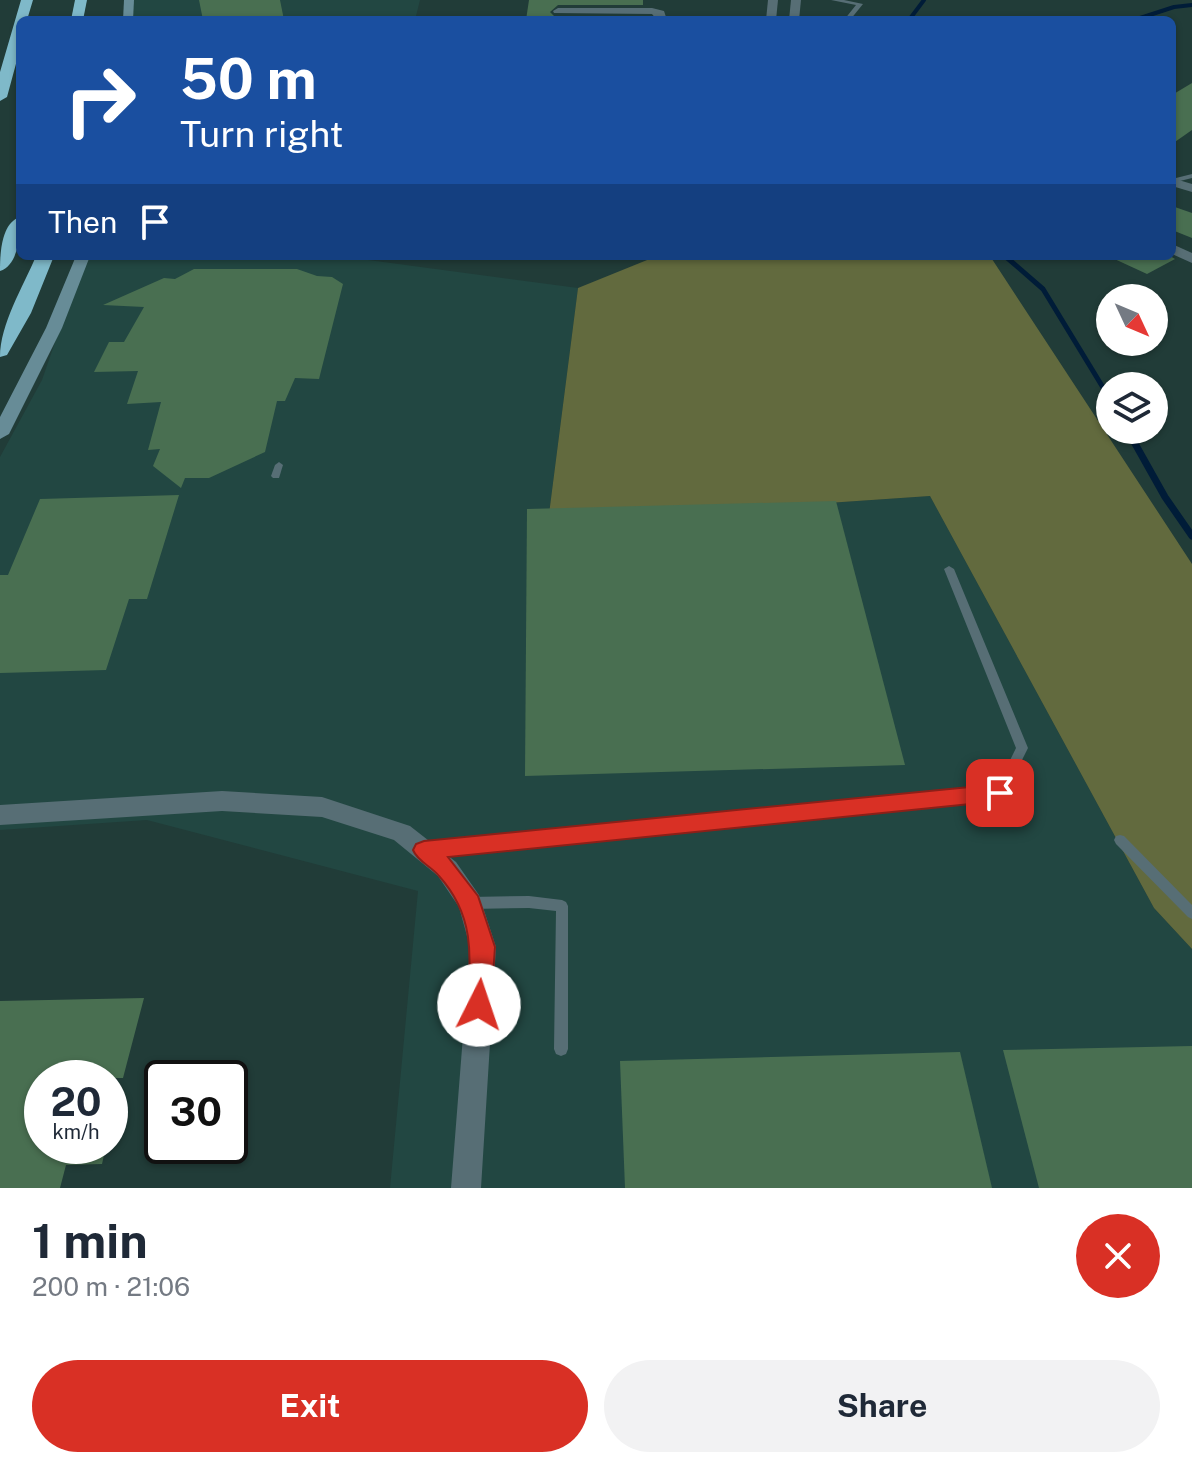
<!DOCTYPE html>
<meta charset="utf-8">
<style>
body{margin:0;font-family:"Public Sans",sans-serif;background:#f2f2f3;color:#1f2937;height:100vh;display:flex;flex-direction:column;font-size:30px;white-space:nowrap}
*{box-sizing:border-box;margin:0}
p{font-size:26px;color:#747a83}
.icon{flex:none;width:44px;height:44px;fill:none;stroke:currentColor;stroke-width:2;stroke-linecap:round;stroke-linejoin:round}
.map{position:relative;height:1188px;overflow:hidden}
.panel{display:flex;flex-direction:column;background:#fff;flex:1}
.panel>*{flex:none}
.top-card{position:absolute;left:16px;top:16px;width:1160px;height:244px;border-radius:12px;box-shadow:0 2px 6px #0004;background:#1a4fa0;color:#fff;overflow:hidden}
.needle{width:52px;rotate:134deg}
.controls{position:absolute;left:1096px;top:284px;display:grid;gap:16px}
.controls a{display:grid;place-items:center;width:72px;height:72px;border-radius:50%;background:#fff;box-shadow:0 2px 6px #0004;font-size:40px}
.speed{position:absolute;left:24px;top:1060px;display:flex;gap:16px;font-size:40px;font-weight:700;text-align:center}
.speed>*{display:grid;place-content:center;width:104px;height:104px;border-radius:50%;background:#fff;box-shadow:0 2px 6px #0004;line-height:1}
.speed small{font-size:20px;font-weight:400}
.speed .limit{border:4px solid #111;border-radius:12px;background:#fff;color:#111}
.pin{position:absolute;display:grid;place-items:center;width:68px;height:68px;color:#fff;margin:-34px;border-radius:16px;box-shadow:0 4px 12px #0006}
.me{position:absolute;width:88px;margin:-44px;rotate:4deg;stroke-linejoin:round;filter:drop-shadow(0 0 6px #0008)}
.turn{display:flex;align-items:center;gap:28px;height:168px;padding:0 32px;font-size:36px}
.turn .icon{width:104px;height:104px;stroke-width:2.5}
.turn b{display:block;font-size:56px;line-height:68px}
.then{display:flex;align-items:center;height:76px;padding:0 32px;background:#0003;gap:16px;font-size:30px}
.round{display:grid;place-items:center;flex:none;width:84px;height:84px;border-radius:42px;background:#f2f2f3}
.overview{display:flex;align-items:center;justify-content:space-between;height:136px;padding:0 32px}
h1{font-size:48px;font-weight:700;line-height:60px}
.cta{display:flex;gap:16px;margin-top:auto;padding:16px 32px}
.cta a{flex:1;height:92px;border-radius:48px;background:#d93025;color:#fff;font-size:32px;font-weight:700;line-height:92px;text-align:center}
.cta a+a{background:#f2f2f3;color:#1f2937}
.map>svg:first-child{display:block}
.built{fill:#224742}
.forest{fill:#626a3e}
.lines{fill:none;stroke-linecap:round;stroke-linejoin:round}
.stream-far2{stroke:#001c38;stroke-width:4}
.stream-far1{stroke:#001c38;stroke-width:5}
.stream{stroke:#001c38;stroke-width:7}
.building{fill:#496f51}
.lane{fill:#576e75;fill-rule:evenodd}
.street{fill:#576e75;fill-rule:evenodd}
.secondary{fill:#678c97;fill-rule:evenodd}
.highway{fill:#7fb9c9;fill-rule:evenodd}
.route{fill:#d93025;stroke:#8d1f18;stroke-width:2}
</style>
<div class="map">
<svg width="1192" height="1188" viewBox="0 0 1192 1188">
<rect width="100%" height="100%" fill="#213c38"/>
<g class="built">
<polygon points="129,0 420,0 415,20 129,20"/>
<polygon points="85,256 361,256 361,259 578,288 548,522 930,496 1154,908 1192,949 1192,1188 390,1188 418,891 147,820 0,830 0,457 42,380"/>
</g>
<polygon class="forest" points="657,256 990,256 1192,564 1192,949 1154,908 930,496 548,522 578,288"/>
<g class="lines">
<g class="stream-far2">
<polyline points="909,20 924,0"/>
<polyline points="1073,20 1078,20"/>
<polyline points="1134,20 1174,7 1192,5"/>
</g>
<g class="stream-far1">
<polyline points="1005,256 1043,289 1110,399"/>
<polyline points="1127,430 1134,442"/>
</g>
<polyline class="stream" points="1133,440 1165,497 1192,536"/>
</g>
<g class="building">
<polygon points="199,0 280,0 284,20 203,20"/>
<polygon points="529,0 643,0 643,5 558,5 550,12 554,16 646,17 646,20 526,20"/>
<polygon points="1192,83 1192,130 1172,144 1172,95"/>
<polygon points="1172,206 1192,213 1192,238 1172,230"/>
<polygon points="1108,256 1170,256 1175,259 1147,274"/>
<polygon points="194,269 297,269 317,276 332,277 343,284 319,379 295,378 285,401 277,401 265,452 209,478 185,478 181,488 153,466 160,449 148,450 161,402 127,404 138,371 94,372 109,342 124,342 144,307 103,305 164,278 175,279"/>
<polygon points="179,495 147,599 129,599 106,670 0,673 0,575 8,575 40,499"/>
<polygon points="836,501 905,765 525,776 527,509"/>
<polygon points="144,998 123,1078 42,1078 42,1146 106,1146 102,1164 66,1165 60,1188 0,1188 0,1001"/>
<polygon points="1192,1046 1192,1188 1039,1188 1003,1050"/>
<polygon points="960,1052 992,1188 625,1188 620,1061"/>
</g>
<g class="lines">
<g class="lane">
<polygon points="831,0 844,0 863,4 850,20 844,20 856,5"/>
<polygon points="1192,174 1192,178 1172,183 1172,179"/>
<polygon points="279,462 283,465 279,478 273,478 271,476 275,465"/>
<polygon points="949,566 954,569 1028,748 1004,796 426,855 422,854 420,850 422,846 426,845 996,789 1016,748 944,569"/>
<polygon points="1120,835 1124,836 1192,905 1192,919 1188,917 1116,844 1114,840 1116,836"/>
<polygon points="529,896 562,900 566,902 568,906 568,1049 566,1054 561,1056 556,1054 554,1049 556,911 529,908 470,909 466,907 464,903 466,899 470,897"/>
</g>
<g class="street">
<polygon points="768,0 778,0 776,20 766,20"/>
<polygon points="791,0 801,0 799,20 789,20"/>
<polygon points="558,8 652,8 664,11 667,20 657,20 652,14 554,13 553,11"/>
<polygon points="1172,178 1192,184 1192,192 1172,186"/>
<polygon points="1172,244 1192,253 1192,263 1172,254"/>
<polygon points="222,791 322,797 410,826 456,862 479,895 496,947 481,1188 451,1188 470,947 459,907 438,876 394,840 322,817 222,811 0,825 0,805"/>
</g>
<g class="secondary">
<polygon points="124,0 134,0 133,20 123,20"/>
<polygon points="76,256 90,256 62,328 9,434 0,439 0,417 46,328"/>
</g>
<g class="highway">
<polygon points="21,0 33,0 27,20 20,20 20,49 7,97 0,101 0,72"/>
<polygon points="75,0 87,0 83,20 71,20"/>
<path d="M20,217C20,234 19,265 0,271C0,254 1,223 20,217Z"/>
<path d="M36,256H54L31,313L7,355L0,357C0,324 23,287 36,256Z"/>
</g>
</g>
<path class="route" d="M1000,784L1008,787L1011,793L1008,799L1000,801L448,857L478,896L495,947L491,1005L488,1013L479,1016L471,1013L467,1005C471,956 475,916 439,876C431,866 418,862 413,850L416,844L424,841Z"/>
</svg>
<div class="controls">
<a><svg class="needle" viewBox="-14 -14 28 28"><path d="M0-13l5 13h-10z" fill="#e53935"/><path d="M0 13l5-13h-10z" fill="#747a83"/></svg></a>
<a><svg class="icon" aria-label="layers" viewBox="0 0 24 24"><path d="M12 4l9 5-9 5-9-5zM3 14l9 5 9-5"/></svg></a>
</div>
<div class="speed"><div>20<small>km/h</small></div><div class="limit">30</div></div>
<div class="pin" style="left:1000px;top:793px;background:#d93025"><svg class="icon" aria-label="arrive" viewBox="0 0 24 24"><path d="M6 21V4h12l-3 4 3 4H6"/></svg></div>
<svg class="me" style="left:479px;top:1005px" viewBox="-20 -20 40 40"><circle r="19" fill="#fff"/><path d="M0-13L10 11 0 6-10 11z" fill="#d93025"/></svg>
<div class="top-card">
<div class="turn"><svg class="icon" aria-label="right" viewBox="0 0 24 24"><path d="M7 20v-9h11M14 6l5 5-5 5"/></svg><div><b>50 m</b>Turn right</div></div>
<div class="then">Then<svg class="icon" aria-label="arrive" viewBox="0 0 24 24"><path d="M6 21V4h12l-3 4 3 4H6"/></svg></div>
</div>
</div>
<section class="panel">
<div class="overview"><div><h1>1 min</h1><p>200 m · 21:06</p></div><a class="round" style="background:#d93025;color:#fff"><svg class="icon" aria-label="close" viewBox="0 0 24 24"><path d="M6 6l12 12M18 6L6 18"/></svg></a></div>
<div class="cta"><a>Exit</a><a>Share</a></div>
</section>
